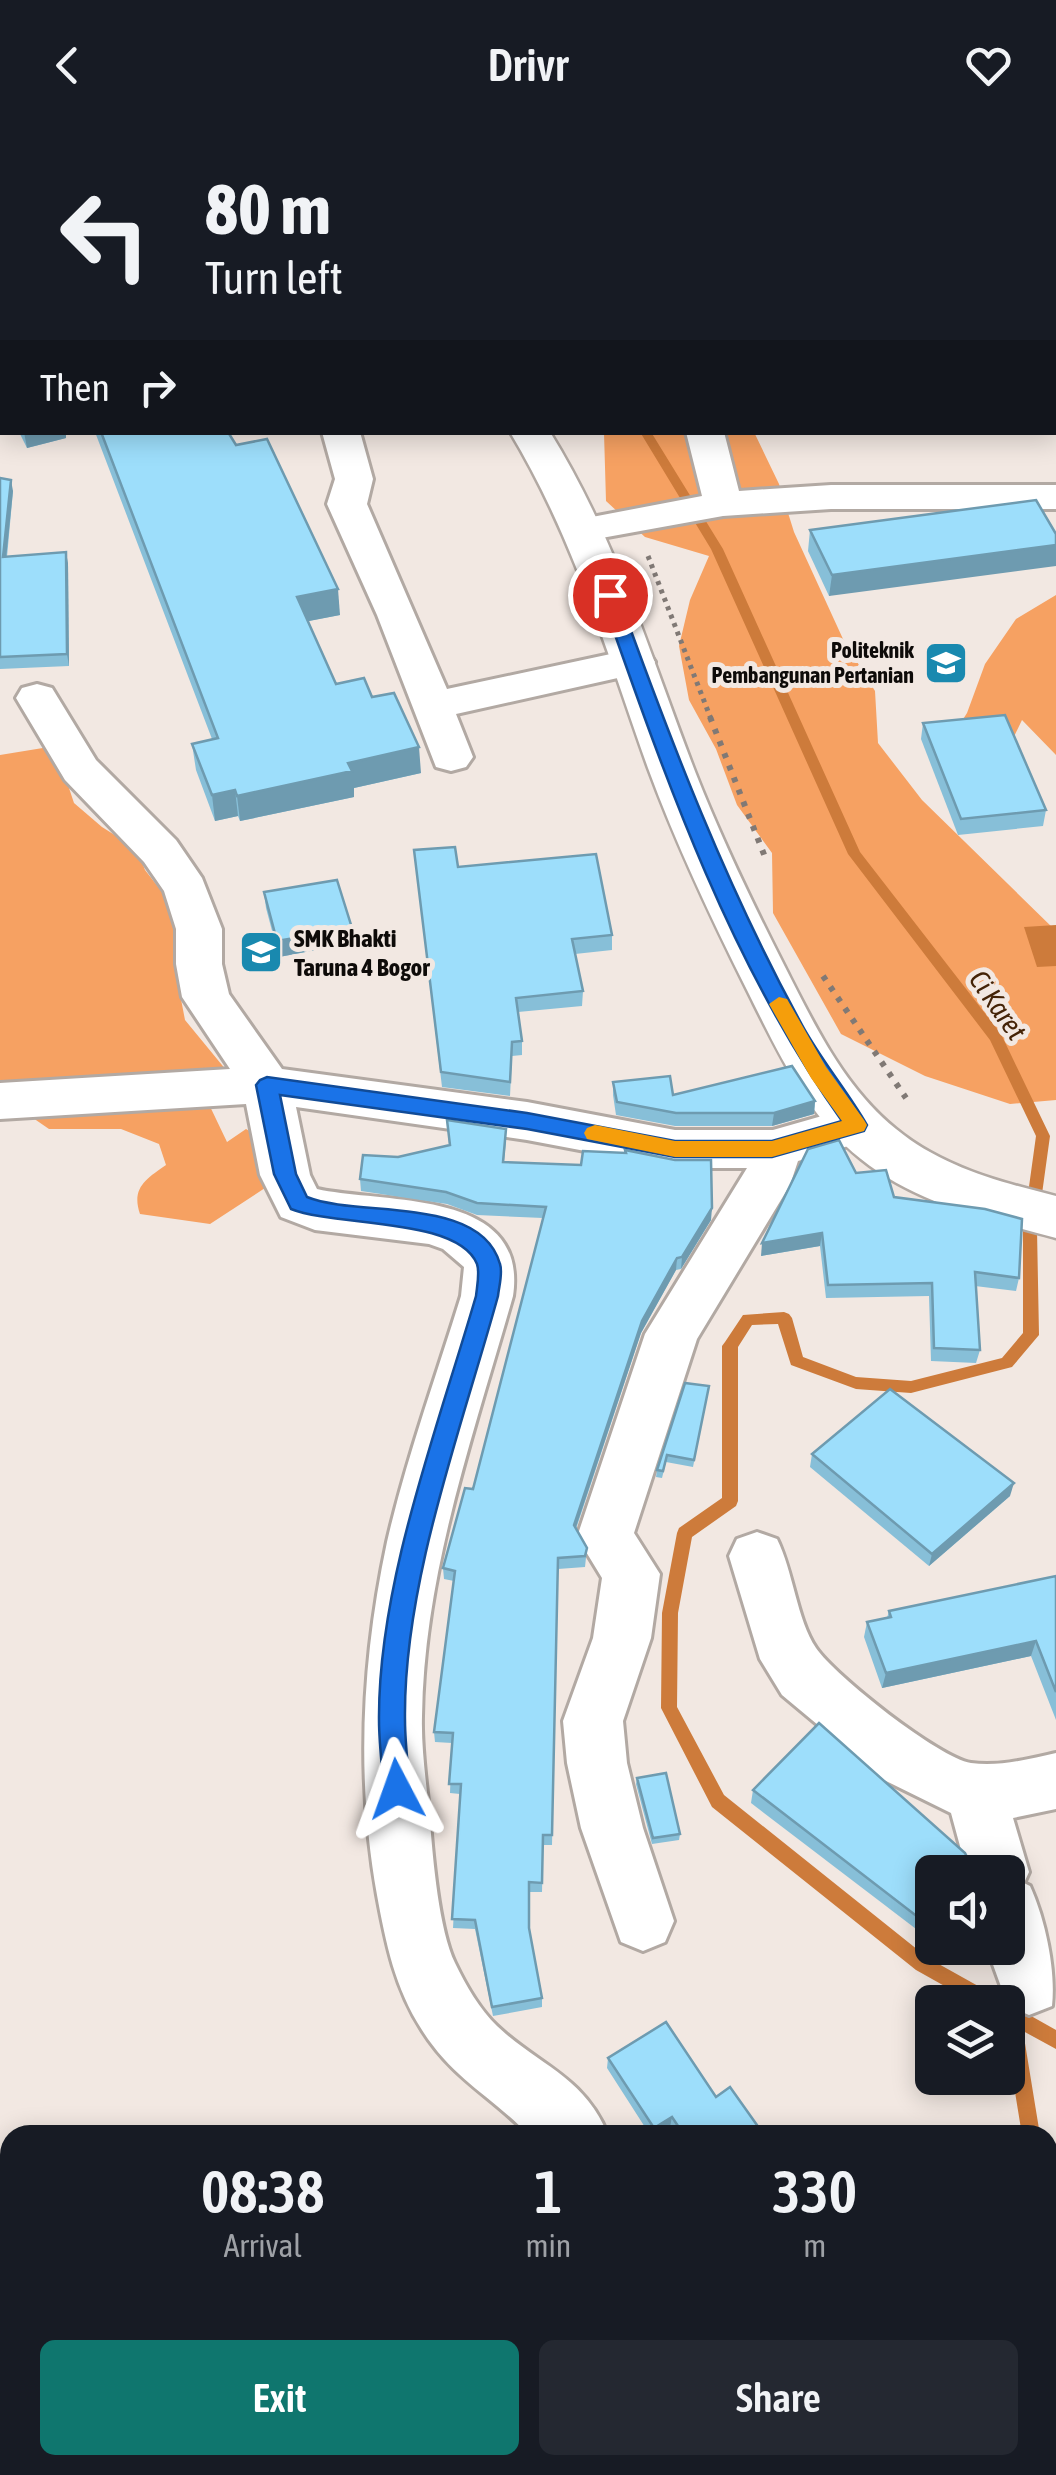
<!DOCTYPE html>
<style>
body{margin:0;font-family:"Asap Condensed",sans-serif;background:#242831;color:#f1f3f6;height:100vh;display:flex;flex-direction:column;font-size:38px;white-space:nowrap}
*{box-sizing:border-box;margin:0}
p{font-size:32px;color:#9ea1a6}
.icon{flex:none;width:55px;height:55px;fill:none;stroke:currentColor;stroke-width:2;stroke-linecap:round;stroke-linejoin:round}
.map{position:relative;flex:1;overflow:hidden}
.side{position:absolute;left:0px;top:1995px;width:1058px;height:350px;display:flex;flex-direction:column;background:#171b24;border-radius:30px 30px 0 0;box-shadow:0 5px 25px #0003}
.side>*{flex:none}
.top-card{position:absolute;left:0px;top:0px;width:1058px;height:305px;box-shadow:0 5px 25px #0003;background:#171b24;color:#f1f3f6;overflow:hidden}
.fabs{position:absolute;left:915px;top:1725px;display:grid;gap:20px}
.fabs a{display:grid;place-items:center;width:110px;height:110px;border-radius:15px;background:#171b24;box-shadow:0 5px 25px #0003;font-size:50px}
.pin{position:absolute;display:grid;place-items:center;width:85px;height:85px;color:#fff;margin:-42px;border:5px solid #fff;border-radius:50%;box-shadow:0 2px 10px #0007}
.me{position:absolute;width:110px;margin:-55px;rotate:356deg;stroke-linejoin:round;filter:drop-shadow(0 0 8px #0008)}
.turn{display:flex;align-items:center;gap:35px;height:210px;padding:0 40px;font-size:45px}
.turn .icon{width:130px;height:130px;stroke-width:2.5}
.turn b{display:block;font-size:70px;line-height:85px}
.then{display:flex;align-items:center;height:95px;padding:0 40px;background:#0003;gap:20px;font-size:38px}
.eta{display:flex;justify-content:space-evenly;align-items:center;height:170px;text-align:center}
.eta b{font-size:60px;font-weight:600;line-height:70px}
.cta{display:flex;gap:20px;margin-top:auto;padding:20px 40px}
.cta a{flex:1;height:115px;border-radius:15px;background:#0f766e;color:#fff;font-size:40px;font-weight:600;line-height:115px;text-align:center}
.cta a+a{background:#242831;color:#f1f3f6}
header{display:flex;justify-content:space-between;align-items:center;height:130px;padding:0 40px;background:#171b24;font-size:45px;font-weight:600}
.map>svg:first-child{display:block}
.forest{fill:#f6a162}
.water{fill:#cd7b3b}
.lines{fill:none;stroke-linecap:round;stroke-linejoin:round}
.stream{fill:#cd7b3b;fill-rule:evenodd}
.minor-casing{stroke:#b2a9a3;stroke-width:6}
.major-casing{stroke:#b2a9a3;stroke-width:5}
.path-far1{stroke:#807975;stroke-width:5;stroke-dasharray:4 5;stroke-linecap:butt}
.path{stroke:#807975;stroke-width:6;stroke-dasharray:5 8;stroke-linecap:butt}
.minor{fill:#fff;fill-rule:evenodd}
.major{fill:#fff;fill-rule:evenodd}
.wall{fill:#87bfd8}
.shaded-wall{fill:#6e9bb0}
.building{fill:#9ddefb;stroke:#6e9bb0;stroke-width:2.5}
.route{fill:#1a73e8;stroke:#114b97;stroke-width:2.5}
.slow{fill:#f59e0b}
.labels{text-anchor:middle;stroke-width:10;stroke-linejoin:round;paint-order:stroke}
.far-poi-label{font-size:22px;font-weight:bold;fill:#0e0b09;stroke:#f2e8e2;text-anchor:end}
.poi-label{font-size:25px;font-weight:bold;fill:#0e0b09;stroke:#f2e8e2;text-anchor:start}
.water-label{font-size:28px;font-style:italic;fill:#442307;stroke:#f2e8e2}
</style>
<header><svg class="icon" aria-label="back" viewBox="0 0 24 24"><path d="M15 5l-7 7 7 7"/></svg>Drivr<svg class="icon" aria-label="heart" viewBox="0 0 24 24"><path d="M12 20l-8-8c-3-5 5-10 8-4 3-6 11-1 8 4z"/></svg></header>
<div class="map">
<svg width="1056" height="2345" viewBox="0 0 1056 2345">
<rect width="100%" height="100%" fill="#f2e8e2"/>
<g class="forest">
<polygon points="634,0 1056,0 1056,6 1055,2"/>
<polygon points="754,302 779,354 794,402 843,509 875,561 878,613 922,670 1056,801 1056,970 1010,974 925,946 841,904 773,783 772,723 737,675 716,619 689,570 679,516 690,470 709,426 645,407 606,371 604,303"/>
<polygon points="1056,465 1056,625 1022,590 992,652 937,630 967,583 985,534 1016,489"/>
<path d="M55,616L74,673L102,697L137,719L145,740L166,767L176,805L175,838L185,890L231,946L205,966L227,1012L246,999L260,1007L265,1058L210,1094L140,1084C131,1058 146,1049 166,1035L159,1014L121,999H49L33,988L41,961L0,962V625Z"/>
</g>
<polygon class="water" points="1056,795 1056,836 1037,837 1024,797"/>
<g class="lines">
<g class="stream">
<polygon points="640,302 651,302 723,419 860,722 1001,904 1050,1006 1037,1100 1039,1205 1012,1237 911,1263 856,1259 791,1235 778,1194 752,1195 738,1217 738,1371 736,1376 692,1407 678,1483 677,1577 724,1665 928,1828 996,1866 999,1872 973,1872 916,1840 712,1677 661,1578 662,1483 677,1403 679,1398 722,1368 722,1216 725,1212 743,1185 784,1182 789,1184 792,1188 803,1227 856,1247 911,1251 1002,1228 1023,1203 1023,1100 1036,1006 990,910 848,724 711,419"/>
<polygon points="1008,1873 1056,1900 1056,1919 1023,1901 1040,2005 1022,2005 1008,1919"/>
<polygon points="1048,2097 1056,2103 1056,2165 1048,2170"/>
<polygon points="970,2335 990,2335 986,2345 966,2345"/>
</g>
<g class="minor-casing">
<g id="minor">
<polygon points="322,302 360,302 373,349 367,374 447,559 634,519 649,523 655,532 649,541 456,584 473,627 466,637 451,641 436,637 377,485 327,374 335,349"/>
<polygon points="686,302 724,302 739,361 831,355 1056,355 1056,379 831,379 723,386 585,411 571,407 565,399 571,391 702,366"/>
<path d="M37,554L52,558L96,630L176,710L202,748L222,799V834L229,864L282,939L527,972L675,1000H773L857,976L875,982L882,995L875,1008L798,1031L790,1055L697,1209L634,1403L660,1444L651,1508L623,1591L627,1633L643,1698L674,1791L665,1812L643,1821L621,1812L581,1698L567,1633L563,1591L593,1508L602,1448L577,1407L645,1204L747,1038H675L527,1010L296,977L310,1045L317,1059C384,1074 529,1058 513,1166C474,1303 424,1442 422,1586C421,1621 427,1657 430,1692C433,1730 439,1800 455,1833C465,1854 480,1880 497,1896C538,1935 584,1946 608,2005H529C490,1965 453,1949 422,1900C395,1858 386,1814 377,1765C356,1648 362,1529 387,1412C406,1329 436,1247 461,1166L464,1137L443,1119L429,1114L315,1100L281,1087L260,1045L246,974L0,989V953L230,939L182,867L176,834V799L164,761L144,732L65,650L16,568L22,558Z"/>
<path d="M757,1402L777,1409C793,1441 797,1490 816,1518C835,1546 939,1628 971,1633C999,1637 1029,1629 1056,1623V1679L1013,1688L1029,1742L1024,1753L1030,1756C1045,1789 1056,1840 1052,1876L1029,1885L1008,1876L987,1818H1008V1742H967L951,1683L884,1650L782,1565L760,1529L729,1426L737,1409Z"/>
<polygon points="701,2335 773,2335 775,2345 703,2345"/>
</g>
</g>
<g class="major-casing">
<g id="major">
<rect x="0" y="166" width="2" height="23"/>
<path d="M510,302H550C617,410 651,528 696,644C722,710 753,774 785,837C815,896 844,957 896,999C942,1037 1000,1052 1056,1066V1108C989,1090 915,1073 861,1029C807,986 777,920 747,860C711,788 676,714 648,638C607,523 574,408 510,302Z"/>
</g>
</g>
<polyline class="path-far1" points="648,426 711,589"/>
<g class="path">
<polyline points="710,587 765,727"/>
<polyline points="823,846 906,968"/>
</g>
<use href="#minor" class="minor"/>
<use href="#major" class="major"/>
</g>
<g class="wall">
<polygon points="0,202 2,203 2,277 0,277"/>
<polygon points="19,302 66,302 66,308 27,318"/>
<polygon points="95,302 228,302 340,485 308,491 336,554 372,567 421,643 354,658 354,667 240,691 238,686 215,691 196,640 192,614 212,609"/>
<polygon points="0,348 13,361 7,427 68,433 69,536 0,539"/>
<polygon points="1036,370 829,466 808,421 810,400"/>
<polygon points="923,593 1046,680 1043,696 958,705 921,609"/>
<polygon points="414,720 458,737 612,805 612,820 575,824 583,861 582,876 518,882 522,911 522,925 512,926 510,966 442,957"/>
<polygon points="264,762 352,798 353,813 279,827 266,778"/>
<polygon points="613,952 673,965 815,971 814,984 772,996 675,996 616,985 613,965"/>
<polygon points="447,990 506,1011 504,1032 711,1090 681,1139 676,1140 641,1203 576,1399 587,1418 585,1437 558,1439 552,1715 543,1715 542,1762 529,1762 529,1799 542,1868 542,1877 493,1886 475,1799 453,1798 460,1664 450,1663 452,1613 435,1612 434,1602 454,1451 444,1449 443,1438 473,1359 543,1088 477,1085 447,1074 361,1061 360,1049 398,1027 449,1015"/>
<polygon points="856,1043 1019,1148 1016,1161 975,1156 980,1220 976,1233 931,1231 929,1166 826,1168 820,1116 761,1126"/>
<polygon points="709,1256 693,1337 666,1332 662,1348 656,1347 657,1340"/>
<polygon points="812,1324 1010,1366 929,1436 810,1337"/>
<polygon points="1056,1446 1056,1590 1031,1526 882,1558 864,1507 867,1492 887,1488 889,1481"/>
<polygon points="637,1648 680,1704 679,1710 652,1714 636,1654"/>
<polygon points="753,1660 932,1742 932,1786 920,1802 751,1673"/>
<polygon points="608,1928 716,1967 764,2005 676,2005 670,1997 658,2005 650,2005 607,1938"/>
</g>
<g class="shaded-wall">
<polygon points="24,302 66,302 66,308 27,318"/>
<polygon points="11,350 13,361 5,439 3,427"/>
<polygon points="1056,415 1056,436 829,466 832,445"/>
<polygon points="66,422 68,433 69,536 67,524"/>
<polygon points="338,459 340,485 299,493 297,467"/>
<polygon points="419,617 421,643 354,658 354,667 240,691 237,666 348,633"/>
<polygon points="235,660 238,686 215,691 212,665"/>
<polygon points="352,798 353,813 279,827 277,811"/>
<polygon points="815,971 814,984 772,996 774,983"/>
<polygon points="712,1078 711,1090 681,1139 682,1127"/>
<polygon points="822,1103 820,1116 761,1126 762,1113"/>
<polygon points="677,1128 676,1140 641,1203 573,1406 574,1395 642,1191"/>
<polygon points="1014,1353 1010,1366 929,1436 932,1424"/>
<polygon points="1036,1511 1031,1526 882,1558 886,1543"/>
<polygon points="932,1779 932,1786 920,1802 923,1791"/>
<polygon points="672,1987 670,1997 658,2005 653,2005 654,1998"/>
</g>
<g class="building">
<polygon points="0,202 2,203 2,257 0,252"/>
<polygon points="101,302 228,302 236,315 267,309 338,459 297,467 336,554 364,548 372,567 394,563 419,617 348,633 352,641 237,666 235,660 212,665 192,614 218,608"/>
<polygon points="0,348 11,350 3,427 66,422 67,524 0,527"/>
<polygon points="1036,370 1056,404 1056,415 832,445 810,400"/>
<polygon points="1005,585 1046,680 961,689 923,593"/>
<polygon points="455,717 458,737 596,724 612,805 572,809 583,861 516,868 522,911 512,912 510,952 441,942 414,720"/>
<polygon points="337,750 352,798 277,811 264,762"/>
<polygon points="792,936 815,971 774,983 676,983 617,972 613,952 670,946 673,965"/>
<polygon points="447,990 506,999 503,1032 581,1035 583,1021 626,1023 625,1020 675,1030 711,1030 712,1078 682,1127 677,1128 642,1191 574,1395 587,1418 585,1426 558,1428 552,1705 543,1705 542,1753 529,1752 529,1798 542,1868 492,1877 475,1790 452,1789 461,1654 449,1654 453,1603 434,1602 455,1441 443,1438 465,1358 473,1359 546,1077 477,1073 446,1062 360,1049 363,1025 398,1027 450,1015"/>
<polygon points="839,1010 856,1043 886,1040 894,1067 985,1079 1022,1089 1019,1148 975,1142 980,1220 934,1218 932,1153 828,1155 822,1103 762,1113 808,1019"/>
<polygon points="685,1253 709,1256 694,1330 667,1325 663,1341 657,1340"/>
<polygon points="890,1259 1014,1353 932,1424 812,1324"/>
<polygon points="1056,1446 1056,1562 1036,1511 886,1543 867,1492 891,1487 889,1481"/>
<polygon points="819,1593 965,1723 970,1733 962,1742 932,1742 932,1779 923,1791 753,1660"/>
<polygon points="666,1643 680,1704 653,1708 637,1648"/>
<polygon points="666,1892 716,1967 730,1957 764,2005 684,2005 672,1987 654,1998 608,1928"/>
</g>
<path class="route" d="M610,460L618,465C671,612 726,756 801,893C820,929 847,960 867,995L864,1001L772,1027H675L527,999L280,965L296,1044L307,1067C359,1088 481,1065 500,1134C503,1143 499,1156 498,1166C462,1297 403,1453 405,1590C405,1613 408,1636 410,1659L406,1667L397,1671L387,1667L384,1659C382,1636 379,1613 379,1590C378,1453 438,1297 476,1166C477,1156 480,1143 477,1134C458,1087 336,1097 291,1079L274,1044L256,955L260,950L267,947L527,983L675,1011H772L842,991C729,833 665,647 601,465Z"/>
<polygon class="slow" points="779,867 787,869 826,937 864,990 867,995 864,1001 772,1027 675,1027 587,1009 584,1003 587,998 595,995 675,1011 772,1011 842,991 811,948 769,874"/>
<defs>
<g id="university-square" transform="scale(2.25)"><rect x="-9" y="-9" width="18" height="18" rx="4" fill="#1989af" stroke="#f2e8e2"/><path d="M0-5L7-2L0 1L-7-2ZM-4 1L0 2.5L4 1V4Q0 6-4 4Z" fill="#fff"/></g>
<g id="school-square" transform="scale(2.25)"><rect x="-9" y="-9" width="18" height="18" rx="4" fill="#1989af" stroke="#f2e8e2"/><path d="M0-5L7-2L0 1L-7-2ZM-4 1L0 2.5L4 1V4Q0 6-4 4Z" fill="#fff"/></g>
</defs>
<g fill-rule="evenodd">
<use href="#university-square" x="946" y="533"/>
<use href="#school-square" x="261" y="822"/>
</g>
<g class="labels">
<g class="far-poi-label">
<text x="914" y="528">Politeknik<tspan x="914" dy="25">Pembangunan Pertanian</tspan></text>
</g>
<g class="poi-label">
<text x="294" y="817">SMK Bhakti<tspan x="294" dy="29">Taruna 4 Bogor</tspan></text>
</g>
<g class="water-label">
<text transform="translate(998 875) rotate(55)" y="10">Ci Karet</text>
</g>
</g>
</svg>
<div class="fabs">
<a><svg class="icon" aria-label="sound" viewBox="0 0 24 24"><path d="M4 9h4l5-4v14l-5-4H4zM17 9q2 3 0 6"/></svg></a>
<a><svg class="icon" aria-label="layers" viewBox="0 0 24 24"><path d="M12 4l9 5-9 5-9-5zM3 14l9 5 9-5"/></svg></a>
</div>
<div class="pin" style="left:610px;top:465px;background:#d93025"><svg class="icon" aria-label="arrive" viewBox="0 0 24 24"><path d="M6 21V4h12l-3 4 3 4H6"/></svg></div>
<svg class="me" style="left:397px;top:1659px" viewBox="-20 -20 40 40"><path d="M0-17L14 15 0 8-14 15z" fill="#1a73e8" stroke="#fff" stroke-width="4"/></svg>
<div class="top-card">
<div class="turn"><svg class="icon" aria-label="left" viewBox="0 0 24 24"><path d="M17 20v-9H6M10 6l-5 5 5 5"/></svg><div><b>80 m</b>Turn left</div></div>
<div class="then">Then<svg class="icon" aria-label="right" viewBox="0 0 24 24"><path d="M7 20v-9h11M14 6l5 5-5 5"/></svg></div>
</div>
<section class="side">
<div class="eta">
<div><b>08:38</b><p>Arrival</p></div>
<div><b>1</b><p>min</p></div>
<div><b>330</b><p>m</p></div>
</div>
<div class="cta"><a>Exit</a><a>Share</a></div>
</section>
</div>
